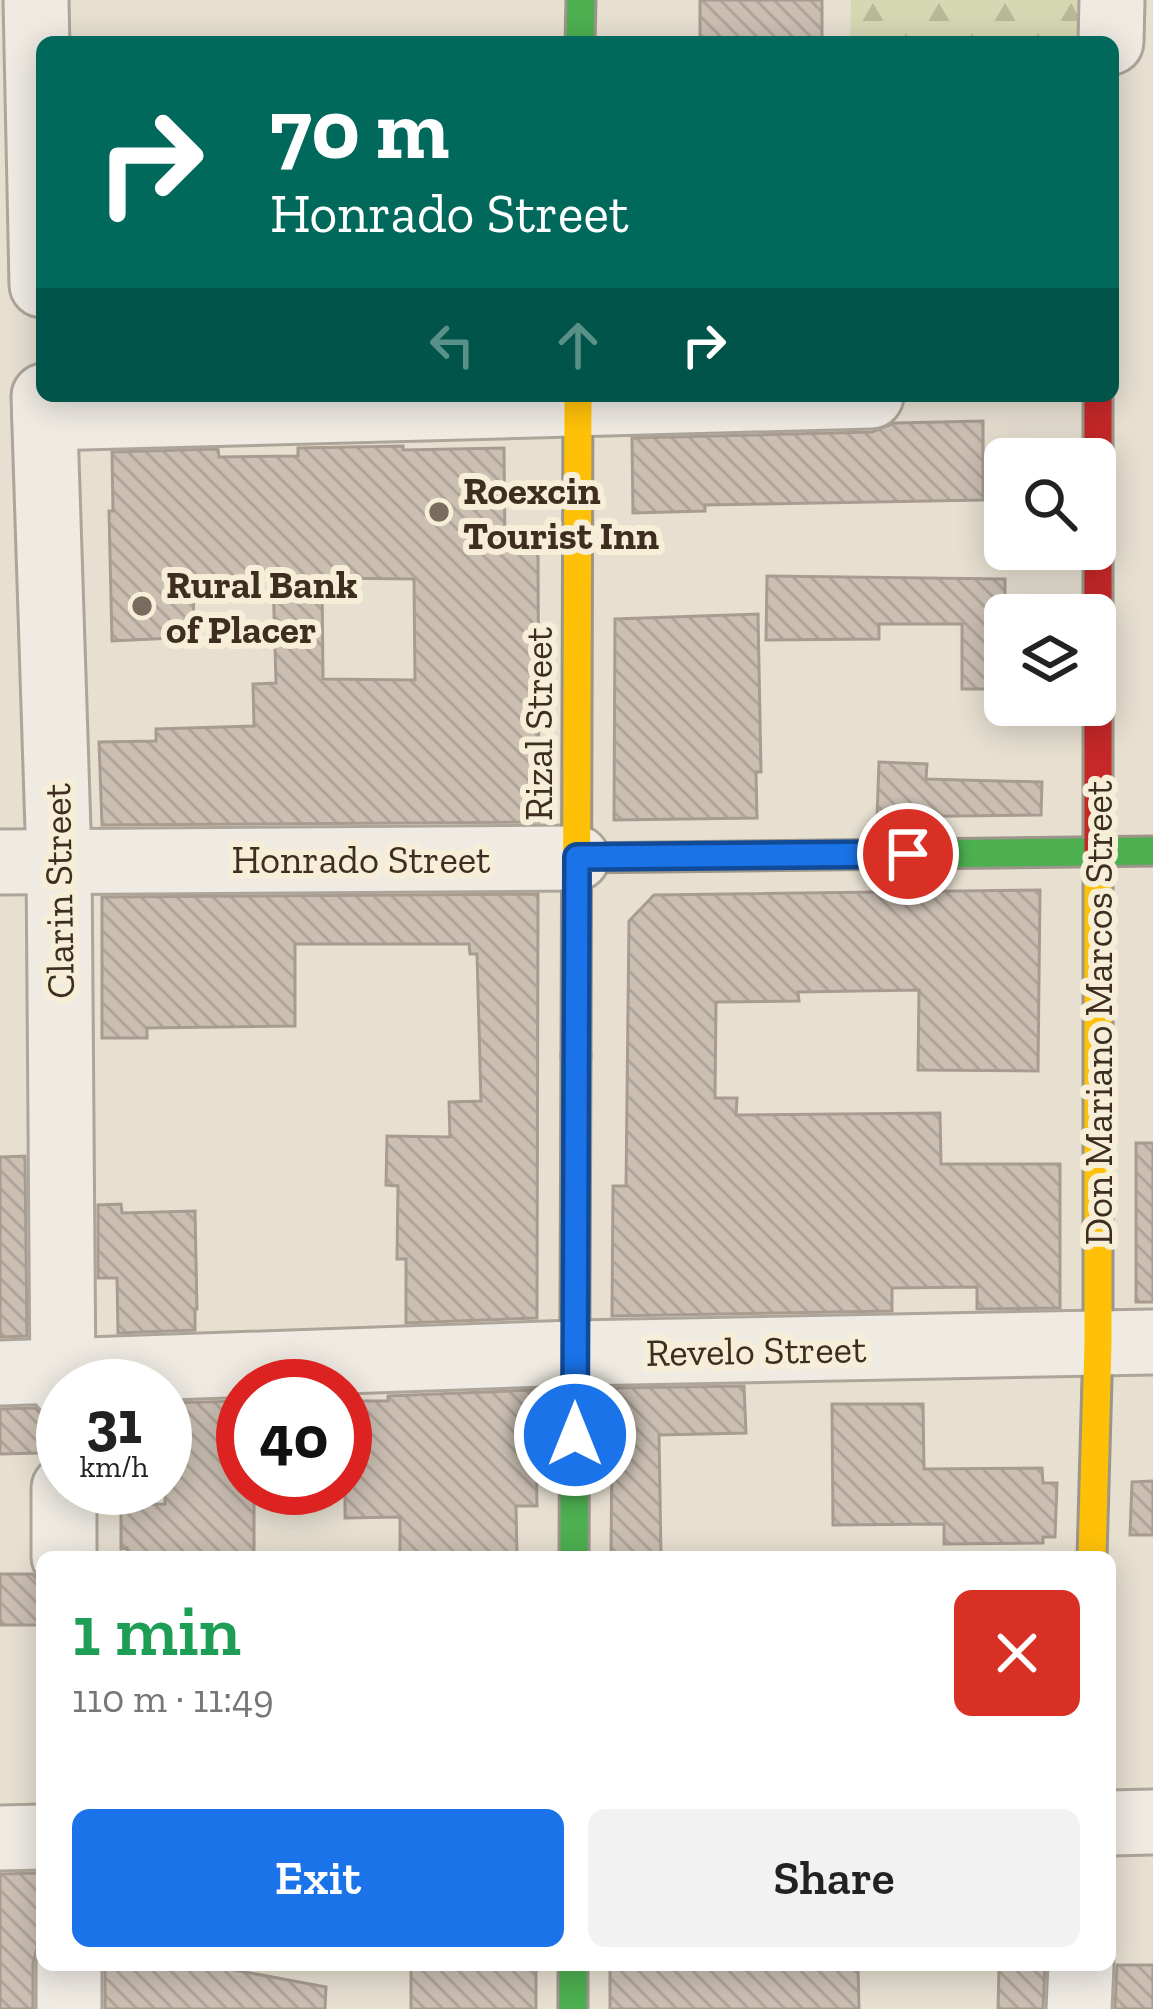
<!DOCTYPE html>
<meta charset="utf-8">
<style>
body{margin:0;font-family:"Zilla Slab",serif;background:#f2f2f2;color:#222;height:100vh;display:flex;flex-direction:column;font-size:45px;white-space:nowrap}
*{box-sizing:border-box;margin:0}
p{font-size:39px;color:#767676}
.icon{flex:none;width:66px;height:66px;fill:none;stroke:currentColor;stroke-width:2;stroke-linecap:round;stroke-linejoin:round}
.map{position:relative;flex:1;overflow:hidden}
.drawer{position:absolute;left:36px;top:1551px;width:1080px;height:420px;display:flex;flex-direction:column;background:#fff;border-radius:18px;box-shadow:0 6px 30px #0003}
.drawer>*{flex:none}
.banner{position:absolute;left:36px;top:36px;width:1083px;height:366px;border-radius:18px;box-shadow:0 6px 30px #0003;background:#00695c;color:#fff;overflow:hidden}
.controls{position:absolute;left:984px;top:438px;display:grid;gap:24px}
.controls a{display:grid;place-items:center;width:132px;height:132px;border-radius:18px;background:#fff;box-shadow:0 6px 30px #0003;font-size:60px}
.speed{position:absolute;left:36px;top:1359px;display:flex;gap:24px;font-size:60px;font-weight:700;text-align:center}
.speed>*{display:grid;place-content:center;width:156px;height:156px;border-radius:50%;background:#fff;box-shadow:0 6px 30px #0003;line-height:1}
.speed small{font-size:30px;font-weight:400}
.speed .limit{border:18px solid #d22;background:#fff;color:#111}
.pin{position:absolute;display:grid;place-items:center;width:102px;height:102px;color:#fff;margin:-51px;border:6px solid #fff;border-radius:50%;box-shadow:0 3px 12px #0007}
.me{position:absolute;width:132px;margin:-66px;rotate:0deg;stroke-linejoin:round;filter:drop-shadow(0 0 9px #0008)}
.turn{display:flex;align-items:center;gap:42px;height:252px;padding:0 36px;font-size:54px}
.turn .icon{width:156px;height:156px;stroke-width:2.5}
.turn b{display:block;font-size:84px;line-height:102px}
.lanes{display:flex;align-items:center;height:114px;padding:0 36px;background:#0003;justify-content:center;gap:60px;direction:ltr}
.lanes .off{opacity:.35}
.round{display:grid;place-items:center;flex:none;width:126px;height:126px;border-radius:18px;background:#f2f2f2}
.head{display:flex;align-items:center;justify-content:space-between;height:204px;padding:0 36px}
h1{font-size:72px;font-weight:600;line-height:90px;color:#1e9e55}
.cta{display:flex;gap:24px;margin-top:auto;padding:24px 36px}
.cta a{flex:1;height:138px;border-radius:18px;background:#1a73e8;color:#fff;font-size:48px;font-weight:600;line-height:138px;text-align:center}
.cta a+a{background:#f2f2f2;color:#222}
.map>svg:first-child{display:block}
.forest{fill:url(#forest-firs)}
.building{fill:url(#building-back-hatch);stroke:#a89c90;stroke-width:3;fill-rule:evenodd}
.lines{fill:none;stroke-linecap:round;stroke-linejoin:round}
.street-casing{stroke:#ada599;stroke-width:69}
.fast-casing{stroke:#9c958a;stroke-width:33}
.slow-casing{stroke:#9c958a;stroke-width:33}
.jam-casing{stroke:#9c958a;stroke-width:33}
.street{stroke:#efebe3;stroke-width:63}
.fast{stroke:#4caf50;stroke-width:27}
.slow{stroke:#ffc107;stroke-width:27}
.jam{stroke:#c62828;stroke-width:27}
.route-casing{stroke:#114b97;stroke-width:30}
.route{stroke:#1a73e8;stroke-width:21}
.poi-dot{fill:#786c5e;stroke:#f7eed8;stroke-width:4.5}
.labels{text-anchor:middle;stroke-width:12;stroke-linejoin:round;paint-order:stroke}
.poi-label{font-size:39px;font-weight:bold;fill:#3d2e20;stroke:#f7eed8;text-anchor:start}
.street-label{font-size:39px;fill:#3d2e20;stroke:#f7eed8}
</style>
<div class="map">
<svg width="1153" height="2009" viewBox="0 0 1153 2009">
<defs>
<pattern id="forest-firs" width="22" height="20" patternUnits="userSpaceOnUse" patternTransform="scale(3)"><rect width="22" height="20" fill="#d6d7b3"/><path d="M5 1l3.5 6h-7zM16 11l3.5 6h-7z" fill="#b9b99a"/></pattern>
<pattern id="building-back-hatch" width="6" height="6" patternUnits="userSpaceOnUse" patternTransform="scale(3)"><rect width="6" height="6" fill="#cbbfb2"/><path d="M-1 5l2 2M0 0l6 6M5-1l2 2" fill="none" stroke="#afa499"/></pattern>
</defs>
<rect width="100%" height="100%" fill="#e7e0d1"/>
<polygon class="forest" points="851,0 1090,0 1089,42 850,42"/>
<g class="building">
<rect x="700" y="0" width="122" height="42"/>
<polygon points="983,421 983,500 705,505 705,511 633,513 632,438 872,432 894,423"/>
<path d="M403,446V450L504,448L505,548H538L539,822L102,825L99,742L156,741V729L254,726L253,684L276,683L273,577H193L194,637L112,641L109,511H113L112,452L218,449L219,457L298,456V448ZM322,578L414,579L415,680L323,679Z"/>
<polygon points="767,576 1005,579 1005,689 962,689 962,624 879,624 879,639 766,640"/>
<polygon points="758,614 761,772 756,772 757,818 614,820 615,619"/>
<polygon points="879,762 927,764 926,779 1042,782 1041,815 877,817"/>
<polygon points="1040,890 1038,1071 918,1070 919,990 798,992 799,1001 716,1002 715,1098 737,1098 736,1115 940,1113 941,1164 1060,1164 1060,1308 977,1309 977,1287 892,1288 892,1311 612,1316 613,1186 626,1186 629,921 654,895"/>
<polygon points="538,894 537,1318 406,1323 406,1259 397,1259 398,1186 386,1185 387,1136 450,1137 449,1102 481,1101 477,954 470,954 469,944 295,944 295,1026 147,1028 147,1038 102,1038 102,897"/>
<rect x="1136" y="1143" width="17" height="159"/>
<polygon points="25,1156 27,1336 0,1337 0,1157"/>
<polygon points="121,1204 122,1213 195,1211 197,1309 195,1309 195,1330 118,1333 117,1278 98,1278 98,1205"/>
<polygon points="744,1386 746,1433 659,1435 661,1557 611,1557 612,1439 617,1439 615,1388"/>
<polygon points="535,1390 537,1506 516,1506 517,1557 400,1557 400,1517 345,1518 345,1401 388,1401 388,1396"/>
<polygon points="243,1401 243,1488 254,1488 254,1557 128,1557 127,1548 121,1549 121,1505 165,1504 165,1403"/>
<polygon points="832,1404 923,1404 924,1469 1042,1468 1043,1483 1057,1483 1055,1537 1043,1537 1043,1543 944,1544 944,1524 833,1525"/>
<polygon points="35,1408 41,1414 42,1453 0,1454 0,1409"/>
<polygon points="1153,1481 1153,1535 1130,1535 1132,1482"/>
<polygon points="0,1574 32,1574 42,1584 42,1625 0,1625"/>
<polygon points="42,1873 42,1943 37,1948 33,1964 33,2009 0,2009 0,1874"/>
<polygon points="105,1965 229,1965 229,1969 326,1987 325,2009 105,2009"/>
<rect x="411" y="1965" width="125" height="44"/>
<polygon points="610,1965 858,1965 859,2009 610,2009"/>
<polygon points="1034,1965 1045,1965 1043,2009 998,2009 999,1968 1034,1968"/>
<polygon points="1117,1965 1153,1965 1153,2009 1115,2009"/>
</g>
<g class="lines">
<g class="street-casing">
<g id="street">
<polyline points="36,0 42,285"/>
<polyline points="1111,42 1112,0"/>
<polyline points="44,396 59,861 63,1386"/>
<polyline points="45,418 871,396"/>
<polyline points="0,862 577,858"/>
<polyline points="0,1373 575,1353 1153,1342"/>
<polyline points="64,1488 64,1557"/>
<polyline points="1110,1823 1153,1822"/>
<polyline points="0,1838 42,1837"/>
<polyline points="69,1965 69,2009"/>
<polyline points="1079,2009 1081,1965"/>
</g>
</g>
<g class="fast-casing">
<g id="fast">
<polyline points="580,42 581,0"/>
<polyline points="577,858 1153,851"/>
<polyline points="574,1557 576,1056"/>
<polyline points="573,1965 573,2009"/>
</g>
</g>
<g class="slow-casing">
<g id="slow">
<polyline points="576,1056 578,396"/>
<polyline points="1092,1557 1098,1343 1098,853"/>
</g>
</g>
<g class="jam-casing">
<polyline id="jam" points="1098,396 1098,853"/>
</g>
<use href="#street" class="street"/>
<use href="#fast" class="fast"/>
<use href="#slow" class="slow"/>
<use href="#jam" class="jam"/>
</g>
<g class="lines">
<g class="route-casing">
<polyline id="route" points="575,1435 577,857 908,854"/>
</g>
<use href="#route" class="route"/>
</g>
<g class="poi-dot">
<circle cx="439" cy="512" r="12"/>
<circle cx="142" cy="606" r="12"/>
</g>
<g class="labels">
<g class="poi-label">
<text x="463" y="504">Roexcin<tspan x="463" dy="45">Tourist Inn</tspan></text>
<text x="166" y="598">Rural Bank<tspan x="166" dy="45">of Placer</tspan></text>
</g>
<g class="street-label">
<text transform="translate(538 724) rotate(-90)" y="14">Rizal Street</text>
<text x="361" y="873">Honrado Street</text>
<text transform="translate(58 891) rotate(-91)" y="14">Clarin Street</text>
<text transform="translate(1098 1013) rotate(-90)" y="14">Don Mariano Marcos Street</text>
<text transform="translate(756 1350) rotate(-1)" y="14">Revelo Street</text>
</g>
</g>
</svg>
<div class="controls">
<a><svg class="icon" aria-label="search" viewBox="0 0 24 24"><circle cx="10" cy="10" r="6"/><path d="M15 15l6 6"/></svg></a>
<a><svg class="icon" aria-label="layers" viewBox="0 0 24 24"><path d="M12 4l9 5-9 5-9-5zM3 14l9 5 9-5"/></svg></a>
</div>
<div class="speed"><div>31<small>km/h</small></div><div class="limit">40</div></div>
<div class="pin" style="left:908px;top:854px;background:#d93025"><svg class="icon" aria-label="arrive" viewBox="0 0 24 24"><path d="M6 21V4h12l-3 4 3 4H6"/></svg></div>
<svg class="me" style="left:575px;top:1435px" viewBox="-20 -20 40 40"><circle r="17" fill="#1a73e8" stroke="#fff" stroke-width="3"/><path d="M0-11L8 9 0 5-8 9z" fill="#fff"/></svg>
<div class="banner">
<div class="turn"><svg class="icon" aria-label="right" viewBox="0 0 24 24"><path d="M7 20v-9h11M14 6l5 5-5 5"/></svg><div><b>70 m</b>Honrado Street</div></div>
<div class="lanes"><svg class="icon off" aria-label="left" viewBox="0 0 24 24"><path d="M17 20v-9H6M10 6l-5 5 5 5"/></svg><svg class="icon off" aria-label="ahead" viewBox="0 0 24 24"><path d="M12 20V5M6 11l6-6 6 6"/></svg><svg class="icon" aria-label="right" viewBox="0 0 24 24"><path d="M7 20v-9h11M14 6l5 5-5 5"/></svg></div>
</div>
<section class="drawer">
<div class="head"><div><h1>1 min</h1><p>110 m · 11:49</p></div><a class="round" style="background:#d93025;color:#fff"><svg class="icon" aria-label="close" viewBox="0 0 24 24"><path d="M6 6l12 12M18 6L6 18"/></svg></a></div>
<div class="cta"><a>Exit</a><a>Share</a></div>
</section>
</div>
